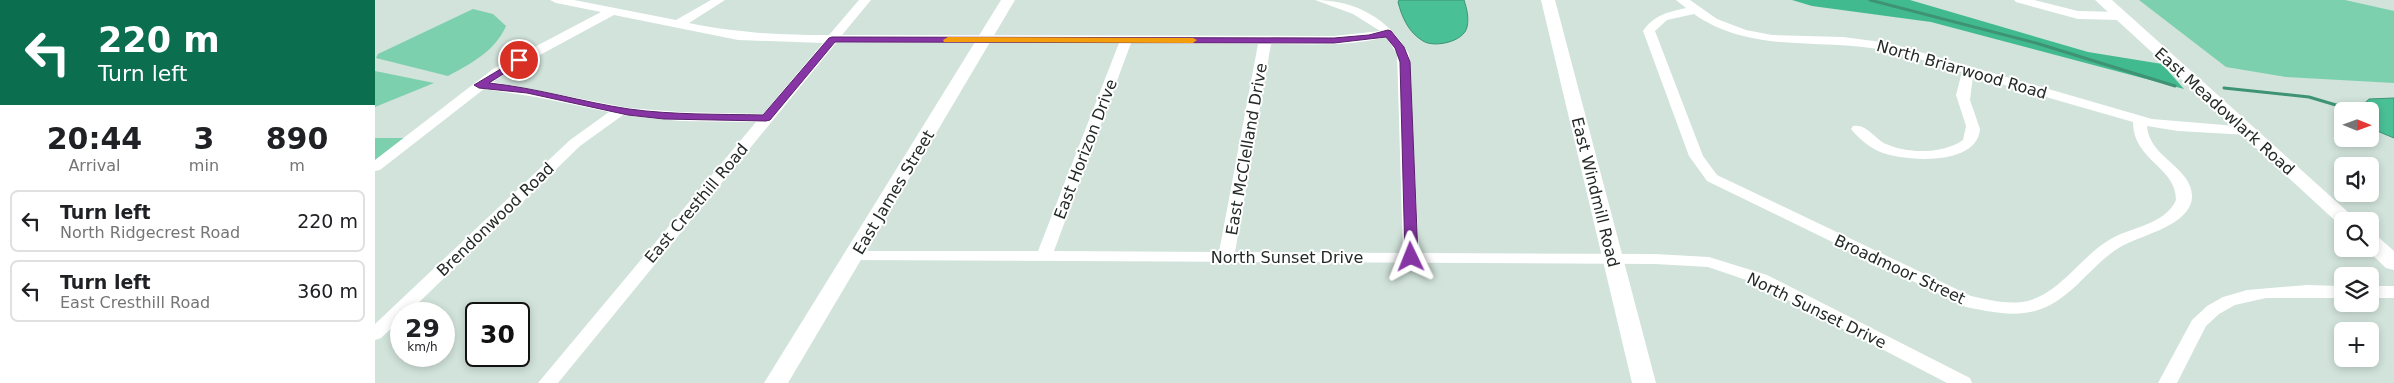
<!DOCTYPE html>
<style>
body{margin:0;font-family:"DejaVu Sans",sans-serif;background:#f2f2f2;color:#202124;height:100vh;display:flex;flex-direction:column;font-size:19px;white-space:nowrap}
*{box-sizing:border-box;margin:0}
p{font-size:16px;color:#757577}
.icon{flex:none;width:28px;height:28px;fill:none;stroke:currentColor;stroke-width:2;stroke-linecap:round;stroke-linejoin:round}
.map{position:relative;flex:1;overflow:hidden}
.details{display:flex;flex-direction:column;background:#fff;width:375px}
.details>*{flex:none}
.banner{background:#0b6e4f;color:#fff;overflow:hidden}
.needle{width:32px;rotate:91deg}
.controls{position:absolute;left:1959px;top:102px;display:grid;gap:10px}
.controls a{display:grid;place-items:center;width:45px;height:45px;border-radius:8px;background:#fff;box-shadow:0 2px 8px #0003;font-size:25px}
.speed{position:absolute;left:15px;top:302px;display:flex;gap:10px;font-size:25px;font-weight:700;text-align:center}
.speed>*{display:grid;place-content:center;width:65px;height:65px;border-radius:50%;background:#fff;box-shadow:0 2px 8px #0003;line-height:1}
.speed small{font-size:12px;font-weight:400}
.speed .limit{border:2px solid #111;border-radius:8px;background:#fff;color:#111}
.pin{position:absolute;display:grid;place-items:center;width:42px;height:42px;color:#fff;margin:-21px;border:2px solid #fff;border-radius:50%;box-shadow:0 1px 5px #0007}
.me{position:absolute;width:55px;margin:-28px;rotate:358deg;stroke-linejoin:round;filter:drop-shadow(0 0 4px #0008)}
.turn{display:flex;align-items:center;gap:18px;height:105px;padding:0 15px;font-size:22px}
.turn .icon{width:65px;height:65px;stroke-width:2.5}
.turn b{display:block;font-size:35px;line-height:42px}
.eta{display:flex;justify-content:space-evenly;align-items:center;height:85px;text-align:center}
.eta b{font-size:30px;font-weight:600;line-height:35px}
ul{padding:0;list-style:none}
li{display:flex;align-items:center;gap:15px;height:62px;margin:0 10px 8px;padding:0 5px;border:2px solid #e0e0e0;border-radius:8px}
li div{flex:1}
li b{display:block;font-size:19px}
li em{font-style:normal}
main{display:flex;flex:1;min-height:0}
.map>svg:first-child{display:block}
.green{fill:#7cd0ae}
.forest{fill:#42ba90}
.water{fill:#4ac096;stroke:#3e9375}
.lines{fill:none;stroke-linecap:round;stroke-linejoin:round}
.stream{stroke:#3e9375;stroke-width:3}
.minor{fill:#fff;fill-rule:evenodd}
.tertiary{fill:#fff;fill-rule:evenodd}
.secondary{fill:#fff;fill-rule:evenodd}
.route{fill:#8735a4;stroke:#58226b}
.slow{fill:#f59e0b}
.labels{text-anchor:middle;stroke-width:4;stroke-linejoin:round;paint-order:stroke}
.street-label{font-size:16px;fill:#232a27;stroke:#fff}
</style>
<main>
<section class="details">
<div class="banner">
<div class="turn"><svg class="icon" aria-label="left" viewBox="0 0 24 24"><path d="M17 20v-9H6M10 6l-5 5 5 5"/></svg><div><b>220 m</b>Turn left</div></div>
</div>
<div class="eta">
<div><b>20:44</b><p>Arrival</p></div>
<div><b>3</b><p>min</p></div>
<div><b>890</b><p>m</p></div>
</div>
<ul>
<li><svg class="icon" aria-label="left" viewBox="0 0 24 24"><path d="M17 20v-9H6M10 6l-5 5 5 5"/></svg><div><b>Turn left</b><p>North Ridgecrest Road</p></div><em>220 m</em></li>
<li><svg class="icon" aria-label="left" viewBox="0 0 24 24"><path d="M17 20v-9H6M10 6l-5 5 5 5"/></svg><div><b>Turn left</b><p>East Cresthill Road</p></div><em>360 m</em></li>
</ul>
</section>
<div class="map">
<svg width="2019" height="383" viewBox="0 0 2019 383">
<rect width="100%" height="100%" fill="#d1e3db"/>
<g class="green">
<polygon points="1764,0 1970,0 2019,11 2019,83 1911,77 1851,67"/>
<path d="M98,9L118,14L131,26C120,51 97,63 73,76L1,58L3,54Z"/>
<polygon points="0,71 59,83 0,107"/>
<polygon points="0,138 37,138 0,167"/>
</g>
<polygon class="forest" points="1417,0 1535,0 1713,52 1787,64 1809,89 1556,22 1437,6"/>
<g class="water">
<path d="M1024,0H1089C1092,9 1094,18 1092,27C1089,42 1059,48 1048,41C1033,32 1027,17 1023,2Z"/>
<polygon points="2019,98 2019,138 1995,128 1995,111 1981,111 1994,99"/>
</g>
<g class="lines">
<g class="stream">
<polyline points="1495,0 1661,43 1800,86"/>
<polyline points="1849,88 1934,97 1981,111"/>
</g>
<g class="minor">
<path d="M175,0H199L301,20L336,0H350L314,23C364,33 403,35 454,35L484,0H496L467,35L959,36L1005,31L978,14L940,0C981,0 1014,19 1034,54L1044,253L1280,254L1334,257L1392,275L1595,378L1597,383H1572L1380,283L1333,267L1280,264L473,260L471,256L473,252L479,251H663L744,43H461L183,383H163L381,122L305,121L248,115L205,146L32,314H26V319L6,338L0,340V324L195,140L234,112L161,97L109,89L5,170L0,171V160L118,69L226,12L181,3ZM239,15L363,40L448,43L388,114L305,112L254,108L118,82L128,75ZM1011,37L1022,54L1028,253L860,252L896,44C934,44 974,47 1011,37ZM756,43L883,44L844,252L679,251Z"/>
<path d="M1301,0H1315L1342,19L1371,30L1397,35L1468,37L1514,43L1777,119L1873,127L1880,131L1873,135L1803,131L1772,126C1774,158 1819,168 1817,198C1815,225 1767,235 1747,246C1717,263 1699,297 1666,309C1642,318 1616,312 1591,307L1332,181L1314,156L1268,31C1279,15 1293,12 1311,8ZM1319,14C1377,55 1448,37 1513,51C1538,56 1562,65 1587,72L1581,95L1591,126L1588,140C1568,154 1533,154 1511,144C1500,139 1491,123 1478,126L1476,129C1483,138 1493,146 1503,151C1528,162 1602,167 1605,129L1595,100L1598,76L1758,122C1758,161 1801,166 1801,200C1790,225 1755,227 1734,240C1707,256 1687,290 1656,300C1637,306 1614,300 1596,296L1342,175L1328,156L1280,31L1292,20Z"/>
<polygon points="1639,0 1659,0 1703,11 1745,12 1751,16 1745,20 1703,19 1641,2"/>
<polygon points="1932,285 1968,286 1968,298 1891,298 1860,305 1844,314 1831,326 1802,383 1783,383 1817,320 1832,306 1848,297 1872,290"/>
<rect x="1995" y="286" width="24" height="12"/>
</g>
<g class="tertiary">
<polygon points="626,0 640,0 413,383 389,383"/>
<polygon points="1166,0 1180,0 1281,383 1257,383"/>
</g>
<g class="secondary">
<polygon points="1720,0 1737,0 1983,221 1968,221 1968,226 1966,226"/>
<polygon points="1995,234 2002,236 2019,251 2019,270 2011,268 1991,249 1995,249"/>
</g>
</g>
<path class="route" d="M1013,30L1016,31L1029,47L1035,62L1043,257L1036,261L1030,257L1025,62L1020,48L1011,37L959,43L460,42L395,120L391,121L289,119L253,115L152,93L104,88L99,85L144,58L148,60L147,62L114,83C162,88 207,102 254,109C298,115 344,114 388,115L454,38L457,37L959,38L994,35Z"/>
<polygon class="slow" points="573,37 818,38 822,40 818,43 569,42 568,40"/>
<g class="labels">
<g class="street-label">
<text transform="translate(1587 69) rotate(16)" y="6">North Briarwood Road</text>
<text transform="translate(1850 111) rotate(42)" y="6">East Meadowlark Road</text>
<text transform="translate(710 149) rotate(-69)" y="6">East Horizon Drive</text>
<text transform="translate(871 149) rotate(-80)" y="6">East McClelland Drive</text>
<text transform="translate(518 192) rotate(-59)" y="6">East James Street</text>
<text transform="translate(1221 192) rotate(76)" y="6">East Windmill Road</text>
<text transform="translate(321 203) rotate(-50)" y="6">East Cresthill Road</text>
<text transform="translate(120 219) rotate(-44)" y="6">Brendonwood Road</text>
<text x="912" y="263">North Sunset Drive</text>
<text transform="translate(1525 269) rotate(25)" y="6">Broadmoor Street</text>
<text transform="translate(1442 310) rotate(26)" y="6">North Sunset Drive</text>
</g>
</g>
</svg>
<div class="controls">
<a><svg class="needle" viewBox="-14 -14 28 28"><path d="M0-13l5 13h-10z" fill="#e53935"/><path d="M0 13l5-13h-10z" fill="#757577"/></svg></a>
<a><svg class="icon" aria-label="sound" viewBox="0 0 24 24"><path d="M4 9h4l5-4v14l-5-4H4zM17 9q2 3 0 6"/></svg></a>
<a><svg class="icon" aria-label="search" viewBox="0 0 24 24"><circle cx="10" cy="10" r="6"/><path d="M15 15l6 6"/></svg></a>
<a><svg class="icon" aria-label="layers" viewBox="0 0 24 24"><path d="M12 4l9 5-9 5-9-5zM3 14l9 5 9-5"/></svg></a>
<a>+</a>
</div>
<div class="speed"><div>29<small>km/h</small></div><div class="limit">30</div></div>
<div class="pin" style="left:144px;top:60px;background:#d93025"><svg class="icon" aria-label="arrive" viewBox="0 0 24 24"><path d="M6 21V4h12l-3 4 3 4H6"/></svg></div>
<svg class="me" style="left:1036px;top:257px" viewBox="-20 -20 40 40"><path d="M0-17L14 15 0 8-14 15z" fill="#8735a4" stroke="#fff" stroke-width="4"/></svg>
</div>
</main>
